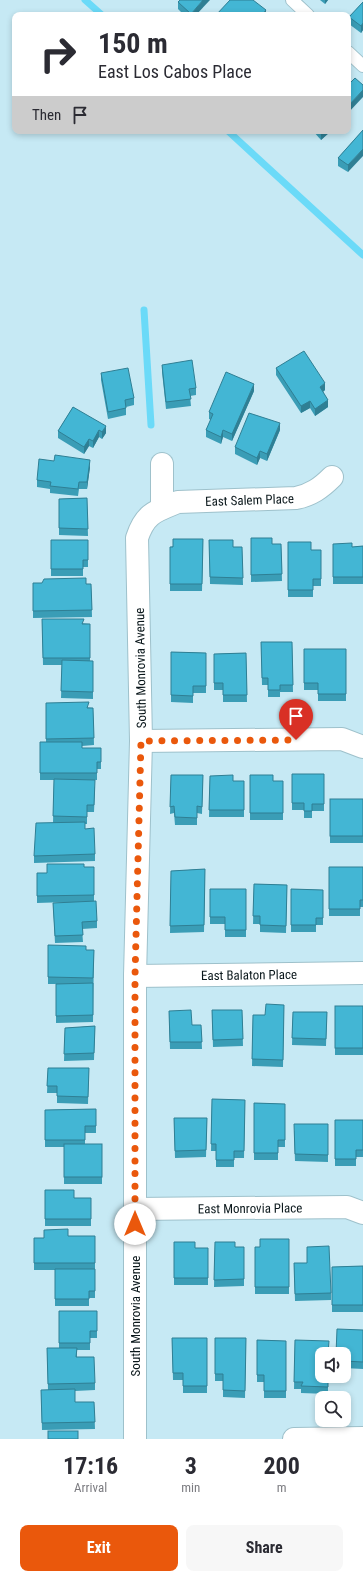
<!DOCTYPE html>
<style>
body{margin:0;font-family:"Roboto Condensed",sans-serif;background:#f7f7f7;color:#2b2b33;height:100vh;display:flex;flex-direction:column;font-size:15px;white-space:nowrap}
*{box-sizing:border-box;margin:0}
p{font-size:13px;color:#7c7c81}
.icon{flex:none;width:22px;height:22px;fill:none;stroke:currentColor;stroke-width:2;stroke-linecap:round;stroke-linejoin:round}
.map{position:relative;height:1439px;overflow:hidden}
.side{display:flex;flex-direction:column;background:#fff;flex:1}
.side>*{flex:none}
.guide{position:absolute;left:12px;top:12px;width:339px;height:122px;border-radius:8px;box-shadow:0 2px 6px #0003;background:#fff;color:#2b2b33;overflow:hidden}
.tools{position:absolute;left:315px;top:1347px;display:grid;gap:8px}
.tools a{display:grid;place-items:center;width:36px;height:36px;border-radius:8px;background:#fff;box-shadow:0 2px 6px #0003;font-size:20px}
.pin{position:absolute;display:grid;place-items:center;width:34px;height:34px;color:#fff;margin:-41px -17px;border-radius:50% 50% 50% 0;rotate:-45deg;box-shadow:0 0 4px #0007}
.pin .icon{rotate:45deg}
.me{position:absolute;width:44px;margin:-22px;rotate:0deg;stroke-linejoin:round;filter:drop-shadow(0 0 3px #0008)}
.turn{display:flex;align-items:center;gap:14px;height:84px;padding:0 20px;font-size:18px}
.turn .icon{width:52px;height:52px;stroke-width:2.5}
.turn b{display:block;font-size:28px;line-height:34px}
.then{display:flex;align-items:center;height:38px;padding:0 20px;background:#0003;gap:8px;font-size:15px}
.eta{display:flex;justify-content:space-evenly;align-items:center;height:68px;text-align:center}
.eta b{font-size:24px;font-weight:700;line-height:28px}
.action{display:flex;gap:8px;margin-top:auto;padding:8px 20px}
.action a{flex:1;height:46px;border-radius:8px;background:#ea580c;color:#fff;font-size:16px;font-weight:700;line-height:46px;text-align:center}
.action a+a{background:#f7f7f7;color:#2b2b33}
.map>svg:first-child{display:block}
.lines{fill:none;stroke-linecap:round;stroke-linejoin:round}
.stream{stroke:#6bdaf8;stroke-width:7}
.service-casing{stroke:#9ec1cb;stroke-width:14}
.minor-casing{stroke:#9ec1cb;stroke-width:24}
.service{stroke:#fff;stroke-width:12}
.minor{stroke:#fff;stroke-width:22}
.wall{fill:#3a9db6}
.shaded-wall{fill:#2f7f94}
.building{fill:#43b6d4;stroke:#2f7f94}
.route{stroke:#ea580c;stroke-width:7;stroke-dasharray:0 12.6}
.labels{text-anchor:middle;stroke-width:3;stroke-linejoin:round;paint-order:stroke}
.street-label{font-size:13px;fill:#0a171b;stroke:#fff}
</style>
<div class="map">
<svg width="363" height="1439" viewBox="0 0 363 1439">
<rect width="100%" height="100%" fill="#c6e9f4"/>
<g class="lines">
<g class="stream">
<polyline points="85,0 102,15"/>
<polyline points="228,131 363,255"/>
<polyline points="144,310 151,425"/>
</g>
<g class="service-casing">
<g id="service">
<polyline points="292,0 308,15"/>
<polyline points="348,52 363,66"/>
</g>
</g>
<g class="minor-casing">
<g id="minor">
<polyline points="162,464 162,508"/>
<polyline points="141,741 342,739 363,747"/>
<path id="s1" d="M135,976L363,973"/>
<path id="s2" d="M135,1209L347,1207L363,1213"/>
<path id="s3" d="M135,1439V976L141,741L137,538C145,513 156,511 178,502L296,498C311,495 321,488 332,477"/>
<polyline points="294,1439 363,1438"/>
</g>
</g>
<use href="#service" class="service"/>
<use href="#minor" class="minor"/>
</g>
<g class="wall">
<polygon points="320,0 328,0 325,4"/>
<polygon points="178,2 196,15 184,15 178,9"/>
<polygon points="363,2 363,30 361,33 349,24 349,17"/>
<polygon points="363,130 348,172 338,166 338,158"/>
<polygon points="313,131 331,131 321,140"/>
<polygon points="162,365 196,388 196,395 190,396 191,406 166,409 162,372"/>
<polygon points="276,368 325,390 323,392 328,407 315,416 310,408 301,413 276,375"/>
<polygon points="101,373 134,398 134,405 126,407 126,415 108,419 101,380"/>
<polygon points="254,391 232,441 223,437 221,444 206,437 206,430 211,420 209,419 209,412"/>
<polygon points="73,407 106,433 102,439 99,437 93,448 89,446 84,454 58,438 58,431"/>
<polygon points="280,430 267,461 260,458 257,465 235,454 235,447"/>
<polygon points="90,467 87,489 79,489 78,496 50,493 50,489 37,487 37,480"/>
<polygon points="87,498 88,536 59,535 59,499"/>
<polygon points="251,538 272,544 281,544 282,581 251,582"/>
<polygon points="203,539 202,591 170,591 170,547"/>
<polygon points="51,540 88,540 88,567 83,567 83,576 51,576"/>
<polygon points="209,540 233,547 242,547 243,585 210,584"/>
<polygon points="288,542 311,550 321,550 321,586 313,586 313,597 288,597"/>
<polygon points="333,544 352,547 363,546 363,584 333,584"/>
<polygon points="33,583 91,584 92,617 33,618"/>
<polygon points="42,619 90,624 90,661 93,661 93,699 61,698 62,665 43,665"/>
<polygon points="261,642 292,642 293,692 280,692 280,697 268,697 268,685 262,685"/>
<polygon points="304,649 346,649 346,701 318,701 318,690 304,690"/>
<polygon points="171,652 206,653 206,693 193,693 193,703 171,702"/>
<polygon points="246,653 247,702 223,702 223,690 214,690 214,654"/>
<polygon points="46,703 93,708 94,745 82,746 82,748 101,748 101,769 97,769 97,780 86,780 95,787 94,812 87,812 87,824 85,824 85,829 95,854 95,861 34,863 34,856 53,823 54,780 40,780 40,742 46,742"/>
<polygon points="292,774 324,774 324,811 312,811 312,818 304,818 304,810 292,810"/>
<polygon points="171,775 203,775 202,814 197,813 197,825 175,825 174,813 170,814"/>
<polygon points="250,775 273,781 283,781 283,820 250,820"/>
<polygon points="210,776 233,781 244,781 244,817 209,817"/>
<rect x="330" y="799" width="33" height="44"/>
<polygon points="84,867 94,867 94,901 97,921 97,928 82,929 83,942 55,943 53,903 67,902 37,903 37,873 47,873"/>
<polygon points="329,867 363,867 363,907 360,907 360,916 329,916"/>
<polygon points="205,869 204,932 170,933 171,871"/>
<polygon points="254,884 287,885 286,933 260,932 260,924 253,924"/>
<polygon points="210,889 246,889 246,937 225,937 225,924 210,924"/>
<polygon points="291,889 323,890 323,925 316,925 316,932 291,932"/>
<polygon points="48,945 86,950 94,950 93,1022 56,1023 56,984 48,984"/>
<polygon points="284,1005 283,1067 252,1066 253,1015 265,1015"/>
<rect x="335" y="1006" width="28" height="49"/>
<polygon points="212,1010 242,1010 243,1046 213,1047"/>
<polygon points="169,1011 192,1025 201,1025 202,1049 170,1049"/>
<polygon points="293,1012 327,1012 326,1046 292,1045"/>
<polygon points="95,1026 94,1060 64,1061 65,1028"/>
<polygon points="48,1068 89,1068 88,1104 57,1103 57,1093 47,1093"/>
<polygon points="212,1099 245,1100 244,1158 234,1158 234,1167 216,1167 216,1151 211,1151"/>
<polygon points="254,1103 285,1104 285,1147 278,1147 278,1160 254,1160"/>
<polygon points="96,1109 96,1133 85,1133 85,1144 102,1144 102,1184 64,1184 64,1147 45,1147 45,1110"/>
<polygon points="174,1118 207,1118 206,1157 175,1158"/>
<polygon points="335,1120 363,1120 363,1157 356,1157 356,1166 335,1166"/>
<polygon points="328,1124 328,1162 295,1161 294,1131"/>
<polygon points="45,1190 74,1198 91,1198 91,1226 45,1226"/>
<polygon points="68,1236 95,1236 95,1298 89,1298 89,1306 55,1306 55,1270 34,1270 34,1238 44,1238"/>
<polygon points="289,1239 289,1294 255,1294 255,1247 260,1247"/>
<polygon points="174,1242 195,1248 208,1248 208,1285 174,1285"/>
<polygon points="215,1242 235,1247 244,1247 244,1286 214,1287"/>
<polygon points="294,1263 331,1293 331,1300 295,1301"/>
<polygon points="363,1266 363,1312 332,1312 332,1267"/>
<polygon points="59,1311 97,1311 97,1338 90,1338 90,1350 77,1350 77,1357 95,1383 95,1390 75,1391 75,1402 94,1402 95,1429 42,1430 41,1390 48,1390 47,1348 59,1348"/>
<polygon points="363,1330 363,1369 344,1368 344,1354"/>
<polygon points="172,1338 207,1338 207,1393 183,1393 183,1380 173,1380"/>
<polygon points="215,1338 246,1338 245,1398 223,1397 223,1381 215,1381"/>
<polygon points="257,1340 286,1341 286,1398 264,1398 264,1382 257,1382"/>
<polygon points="295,1340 328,1376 328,1394 301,1393 301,1389 294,1389"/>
</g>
<g class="shaded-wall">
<polygon points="203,0 210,0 196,15 191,15 191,14"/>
<polygon points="325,0 328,0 325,4"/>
<polygon points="266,10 266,15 262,15"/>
<polygon points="363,23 363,30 361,33 361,26"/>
<polygon points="363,90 363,97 348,113 348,106"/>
<polygon points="324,131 331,131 321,140 321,133"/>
<polygon points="363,149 363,156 348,172 348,165"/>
<polygon points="325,383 325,390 320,394 320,387"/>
<polygon points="254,384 254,391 232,441 232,434"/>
<polygon points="328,400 328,407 315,416 315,409"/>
<polygon points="310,401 310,408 301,413 301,406"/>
<polygon points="280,423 280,430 267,461 267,454"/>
<polygon points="106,426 106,433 102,439 102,432"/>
<polygon points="99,430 99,437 93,448 93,441"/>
<polygon points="223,430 223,437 221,444 221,437"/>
<polygon points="89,439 89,446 84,454 84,447"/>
<polygon points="260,451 260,458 257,465 257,458"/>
<polygon points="90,460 90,467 87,489 87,482"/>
</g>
<g class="building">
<polygon points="180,0 203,0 191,14 178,2"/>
<polygon points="230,0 253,0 266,10 262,15 216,15"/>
<polygon points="363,2 363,23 361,26 349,17"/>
<polygon points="355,78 363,85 363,90 348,106 348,85"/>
<polygon points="363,130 363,149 348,165 338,158"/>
<polygon points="319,131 324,131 321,133"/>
<polygon points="304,351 325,383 320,387 328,400 315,409 310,401 301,406 276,368"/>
<polygon points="192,360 196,388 189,389 191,399 166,402 162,365"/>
<polygon points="128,368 134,398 125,400 126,408 108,412 101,373"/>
<polygon points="226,372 254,384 232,434 223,430 221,437 206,430 213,414 209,412"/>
<polygon points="73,407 106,426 102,432 99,430 93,441 89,439 84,447 58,431"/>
<polygon points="249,413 280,423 267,454 260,451 257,458 235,447"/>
<polygon points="55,455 90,460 87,482 79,482 78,489 50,486 51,482 37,480 39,459 54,461"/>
<polygon points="87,498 88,529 59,528 59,499"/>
<polygon points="251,538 272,538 272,544 281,544 282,574 251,575"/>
<polygon points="173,539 203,539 202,584 170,584 170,547 173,547"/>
<polygon points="51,540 88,540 88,560 83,560 83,569 51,569"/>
<polygon points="209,540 233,540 233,547 242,547 243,578 210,577"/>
<polygon points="288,542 311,542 311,550 321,550 321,579 313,579 313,590 288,590"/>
<polygon points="352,543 352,547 363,546 363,577 333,577 333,544"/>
<polygon points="86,578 86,584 91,584 92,610 33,611 33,583 42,583 44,579"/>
<polygon points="42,619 84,619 82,624 90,624 90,658 43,658"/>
<polygon points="261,642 292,642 293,685 280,685 280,690 268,690 268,678 262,678"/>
<polygon points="304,649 346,649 346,694 318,694 318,683 304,683"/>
<polygon points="171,652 206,653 206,686 193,686 193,696 171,695"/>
<polygon points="246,653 247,695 223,695 223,683 214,683 214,654"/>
<polygon points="62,660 93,661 93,692 61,691"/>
<polygon points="89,702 87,708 93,708 94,738 46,739 46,703"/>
<polygon points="40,742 82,742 82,748 101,748 101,762 97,762 97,773 40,773"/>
<polygon points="292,774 324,774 324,804 312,804 312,811 304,811 304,803 292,803"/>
<polygon points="171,775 203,775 202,807 197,806 197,818 175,817 174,806 170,807"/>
<polygon points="233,775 233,781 244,781 244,810 209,810 210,776"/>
<polygon points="250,775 273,775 273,781 283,781 283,813 250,813"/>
<polygon points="54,779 95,780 94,805 87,805 87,817 53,816"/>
<rect x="330" y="799" width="33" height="37"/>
<polygon points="85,822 85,829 94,828 95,854 34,856 36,823"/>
<polygon points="47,864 84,864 84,867 94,867 94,895 37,896 37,873 47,873"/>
<polygon points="329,867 363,867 363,900 360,900 360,909 329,909"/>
<polygon points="205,869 204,925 170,926 171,871"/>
<polygon points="254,884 287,885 286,926 260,925 260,916 253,916"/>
<polygon points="210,889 246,889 246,930 225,930 225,917 210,917"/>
<polygon points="291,889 323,890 323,918 316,918 316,925 291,925"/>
<polygon points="96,901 97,921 82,922 83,935 55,936 53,903"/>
<polygon points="48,945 86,946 86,950 94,950 93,978 48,977"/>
<polygon points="93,983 93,1015 56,1016 56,984"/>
<polygon points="266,1004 284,1005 283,1060 252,1059 253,1015 265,1015"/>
<rect x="335" y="1006" width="28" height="42"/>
<polygon points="191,1010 192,1025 201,1025 202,1042 170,1042 169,1011"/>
<polygon points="212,1010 242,1010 243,1039 213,1040"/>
<polygon points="293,1012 327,1012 326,1039 292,1038"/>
<polygon points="95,1026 94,1053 64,1054 65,1028"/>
<polygon points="48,1068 89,1068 88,1097 57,1096 57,1086 47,1086"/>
<polygon points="212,1099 245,1100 244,1151 234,1151 234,1160 216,1160 216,1144 211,1144"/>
<polygon points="254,1103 285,1104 285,1140 278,1140 278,1153 254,1153"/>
<polygon points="96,1109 96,1126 85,1126 85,1140 45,1140 45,1110"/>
<polygon points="174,1118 207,1118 206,1150 175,1151"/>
<polygon points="335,1120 363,1120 363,1150 356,1150 356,1159 335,1159"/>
<polygon points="294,1124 328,1124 328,1155 295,1154"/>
<rect x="64" y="1144" width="38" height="33"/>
<polygon points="45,1190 74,1190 74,1198 91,1198 91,1219 45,1219"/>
<polygon points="68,1229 68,1236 95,1236 95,1263 34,1263 34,1238 44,1238 44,1230"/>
<polygon points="260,1239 289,1239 289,1287 255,1287 255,1247 260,1247"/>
<polygon points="174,1242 195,1242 195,1248 208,1248 208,1278 174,1278"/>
<polygon points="215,1242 235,1242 235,1247 244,1247 244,1279 214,1280"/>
<polygon points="329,1246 331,1293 295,1294 294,1263 307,1263 307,1247"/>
<polygon points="363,1266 363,1305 332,1305 332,1267"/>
<polygon points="55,1269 95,1269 95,1291 89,1291 89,1299 55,1299"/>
<polygon points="59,1311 97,1311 97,1331 90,1331 90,1343 59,1343"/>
<polygon points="337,1329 363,1330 363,1362 344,1361 344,1354 336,1354"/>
<polygon points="172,1338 207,1338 207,1386 183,1386 183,1373 173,1373"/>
<polygon points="215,1338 246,1338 245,1391 223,1390 223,1374 215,1374"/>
<polygon points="257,1340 286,1341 286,1391 264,1391 264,1375 257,1375"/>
<polygon points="295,1340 329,1341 328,1354 322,1354 322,1376 328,1376 328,1387 301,1386 303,1382 294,1382"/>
<polygon points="47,1348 77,1348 76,1357 94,1357 95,1383 48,1384"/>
<polygon points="75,1389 75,1402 94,1402 95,1422 42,1423 41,1390"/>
<rect x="48" y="1431" width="30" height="8"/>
</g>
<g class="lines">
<polyline class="route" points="135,1224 135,976 141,741 296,740"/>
</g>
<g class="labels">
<g class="street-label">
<text dy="5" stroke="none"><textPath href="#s3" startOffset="1030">East Salem Place</textPath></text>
<text transform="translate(140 668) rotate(-91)" y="5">South Monrovia Avenue</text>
<text dy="5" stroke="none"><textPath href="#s1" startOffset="114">East Balaton Place</textPath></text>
<text dy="5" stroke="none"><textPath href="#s2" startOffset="115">East Monrovia Place</textPath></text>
<text transform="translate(135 1316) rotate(-90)" y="5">South Monrovia Avenue</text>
</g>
</g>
</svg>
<div class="tools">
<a><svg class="icon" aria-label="sound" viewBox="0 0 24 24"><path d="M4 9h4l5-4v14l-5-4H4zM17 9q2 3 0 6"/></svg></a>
<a><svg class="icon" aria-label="search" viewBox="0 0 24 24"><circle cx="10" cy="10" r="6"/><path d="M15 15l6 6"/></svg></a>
</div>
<div class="pin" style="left:296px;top:740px;background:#d93025"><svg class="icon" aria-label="arrive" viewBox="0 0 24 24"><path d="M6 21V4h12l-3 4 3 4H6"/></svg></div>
<svg class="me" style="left:135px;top:1224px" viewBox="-20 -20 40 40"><circle r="19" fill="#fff"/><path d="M0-13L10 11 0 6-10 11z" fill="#ea580c"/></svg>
<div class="guide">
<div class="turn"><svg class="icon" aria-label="right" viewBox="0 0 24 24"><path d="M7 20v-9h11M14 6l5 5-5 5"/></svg><div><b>150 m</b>East Los Cabos Place</div></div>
<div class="then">Then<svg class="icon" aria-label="arrive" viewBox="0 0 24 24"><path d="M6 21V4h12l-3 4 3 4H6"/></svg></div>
</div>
</div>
<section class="side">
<div class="eta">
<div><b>17:16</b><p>Arrival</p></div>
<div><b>3</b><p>min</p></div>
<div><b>200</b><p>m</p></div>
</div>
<div class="action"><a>Exit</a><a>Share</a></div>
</section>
